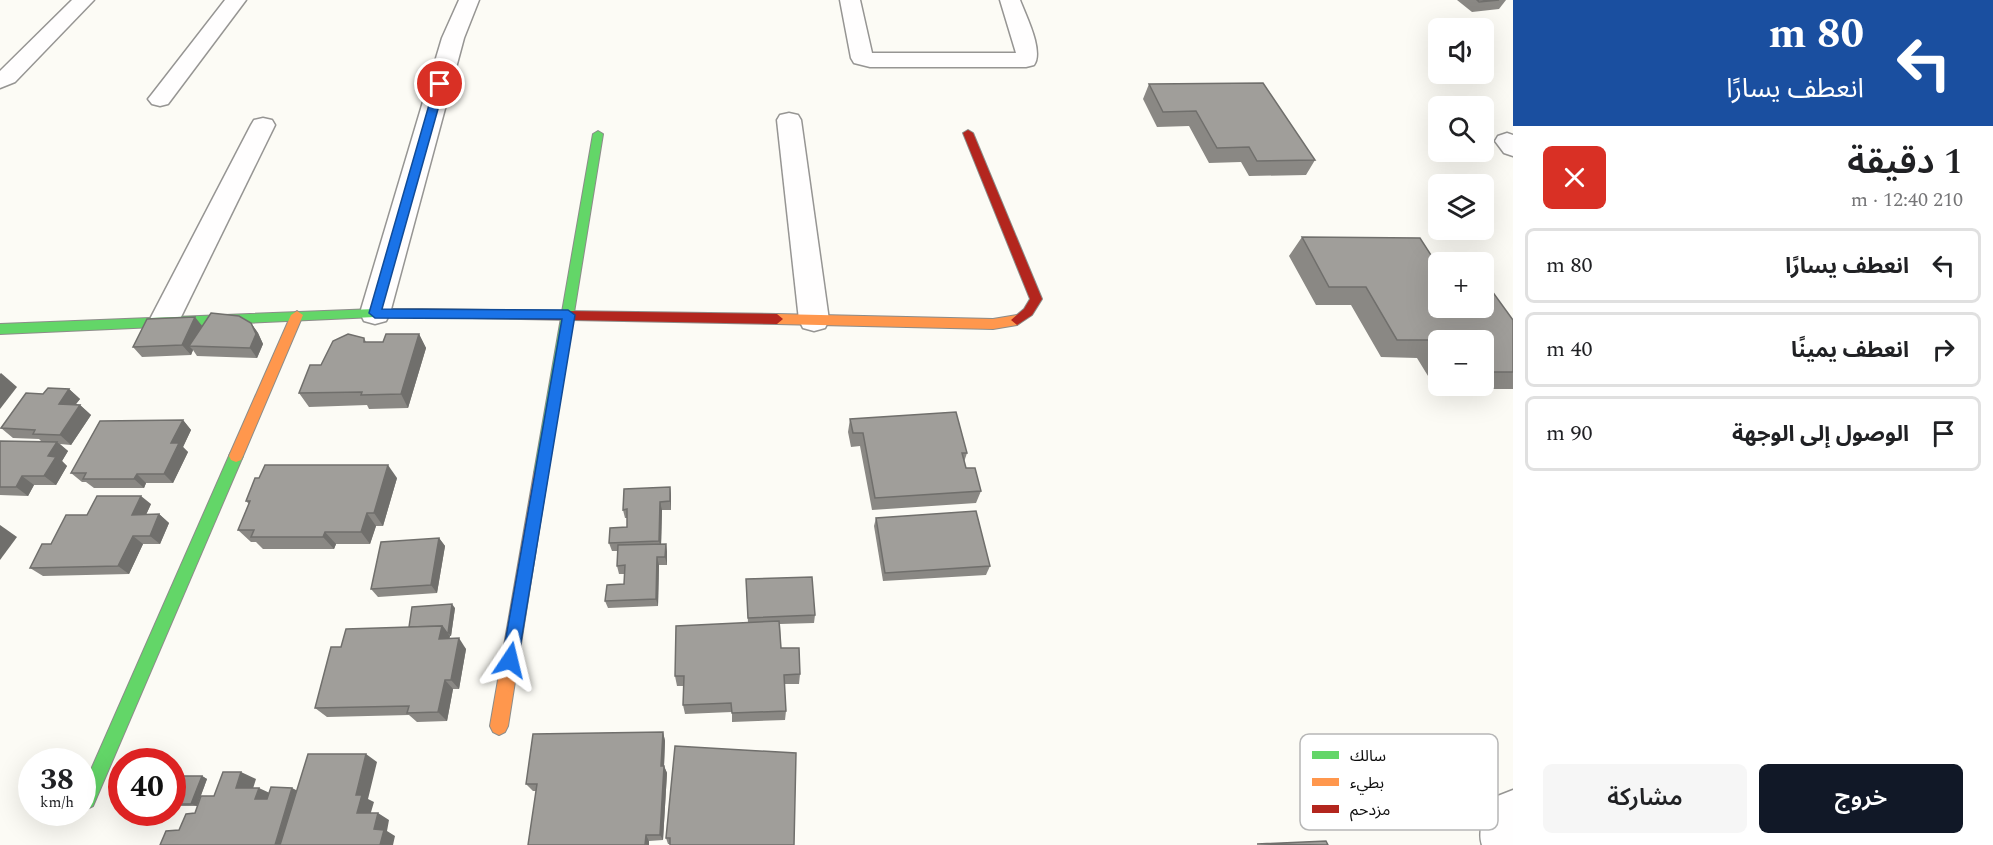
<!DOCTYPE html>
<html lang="ar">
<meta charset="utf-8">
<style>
body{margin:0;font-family:Spectral,"Noto Sans Arabic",serif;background:#f6f6f6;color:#202124;direction:rtl;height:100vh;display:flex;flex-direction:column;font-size:22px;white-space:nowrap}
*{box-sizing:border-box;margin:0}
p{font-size:20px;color:#757577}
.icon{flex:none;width:33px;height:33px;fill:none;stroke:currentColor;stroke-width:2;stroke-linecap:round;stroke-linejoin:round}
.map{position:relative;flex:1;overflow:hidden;direction:ltr}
.details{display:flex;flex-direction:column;background:#fff;width:480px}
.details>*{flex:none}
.guide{background:#1a4fa0;color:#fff;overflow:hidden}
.fabs{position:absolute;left:1428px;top:18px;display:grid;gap:12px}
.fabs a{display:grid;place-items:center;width:66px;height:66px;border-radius:9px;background:#fff;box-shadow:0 6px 24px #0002;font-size:30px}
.speed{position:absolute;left:18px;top:748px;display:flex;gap:12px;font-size:30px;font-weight:700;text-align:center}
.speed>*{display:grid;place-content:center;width:78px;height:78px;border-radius:50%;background:#fff;box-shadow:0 6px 24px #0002;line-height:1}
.speed small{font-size:15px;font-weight:400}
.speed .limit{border:9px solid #d22;background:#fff;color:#111}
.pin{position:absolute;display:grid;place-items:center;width:51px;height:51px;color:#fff;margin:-26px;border:3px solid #fff;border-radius:50%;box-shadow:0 2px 6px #0007}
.me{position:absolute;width:66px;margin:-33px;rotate:10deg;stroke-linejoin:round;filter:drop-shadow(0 0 4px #0008)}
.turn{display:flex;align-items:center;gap:21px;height:126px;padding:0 30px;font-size:27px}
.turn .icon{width:78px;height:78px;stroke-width:2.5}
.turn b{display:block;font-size:42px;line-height:51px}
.round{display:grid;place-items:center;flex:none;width:63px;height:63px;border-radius:9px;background:#f6f6f6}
.headline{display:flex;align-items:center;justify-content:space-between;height:102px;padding:0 30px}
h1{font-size:36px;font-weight:600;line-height:45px}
.action{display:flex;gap:12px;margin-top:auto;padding:12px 30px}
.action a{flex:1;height:69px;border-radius:9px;background:#111827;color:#fff;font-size:24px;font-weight:600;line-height:69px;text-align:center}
.action a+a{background:#f6f6f6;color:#202124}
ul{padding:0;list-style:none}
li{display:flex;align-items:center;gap:18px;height:75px;margin:0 12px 9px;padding:0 18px;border:3px solid #e0e0e0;border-radius:9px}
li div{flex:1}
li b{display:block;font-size:22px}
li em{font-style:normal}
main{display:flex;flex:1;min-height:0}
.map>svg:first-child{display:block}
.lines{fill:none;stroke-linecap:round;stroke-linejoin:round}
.street-casing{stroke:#969593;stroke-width:3}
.fast-casing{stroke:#8c8c89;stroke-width:2}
.slow-casing{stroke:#8c8c89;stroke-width:2}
.jam-casing{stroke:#8c8c89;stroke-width:2}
.street{fill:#fffefe;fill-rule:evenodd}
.fast{fill:#63d668;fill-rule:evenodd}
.slow{fill:#ff974d;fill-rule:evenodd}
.jam{fill:#b3261e;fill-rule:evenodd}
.wall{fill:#8a8884;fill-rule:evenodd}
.shaded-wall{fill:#706f6c}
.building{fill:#a09e9a;stroke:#706f6c;stroke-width:1.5}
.route{fill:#1a73e8;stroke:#114b97;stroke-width:1.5}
.key{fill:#fff;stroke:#b7b7b7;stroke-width:1.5}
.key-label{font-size:16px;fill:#0f0f0f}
</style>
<main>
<section class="details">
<div class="guide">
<div class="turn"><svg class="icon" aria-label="left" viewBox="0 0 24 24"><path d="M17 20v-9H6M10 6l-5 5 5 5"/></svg><div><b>80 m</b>انعطف يسارًا</div></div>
</div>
<div class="headline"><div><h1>1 دقيقة</h1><p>210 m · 12:40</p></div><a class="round" style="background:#d93025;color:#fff"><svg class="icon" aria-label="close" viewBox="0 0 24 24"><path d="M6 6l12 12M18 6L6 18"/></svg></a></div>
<ul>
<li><svg class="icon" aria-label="left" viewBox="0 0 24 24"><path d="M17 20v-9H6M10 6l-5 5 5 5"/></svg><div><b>انعطف يسارًا</b></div><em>80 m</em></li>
<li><svg class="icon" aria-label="right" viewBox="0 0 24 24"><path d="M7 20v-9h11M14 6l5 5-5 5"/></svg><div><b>انعطف يمينًا</b></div><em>40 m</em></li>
<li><svg class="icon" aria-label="arrive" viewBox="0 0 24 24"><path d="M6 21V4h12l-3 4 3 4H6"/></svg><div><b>الوصول إلى الوجهة</b></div><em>90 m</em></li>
</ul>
<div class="action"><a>خروج</a><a>مشاركة</a></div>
</section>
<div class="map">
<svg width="1513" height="845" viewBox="0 0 1513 845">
<rect width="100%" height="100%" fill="#fcfbf5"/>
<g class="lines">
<g class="street-casing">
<g id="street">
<polygon points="72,0 94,0 15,82 0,88 0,71"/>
<polygon points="225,0 246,0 168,104 160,106 152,104 148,99 152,94"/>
<polygon points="459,0 479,0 464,38 390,313 386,321 375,324 364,321 360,313 442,38"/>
<path d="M840,0H860L872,53H1016L1000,0H1020C1026,16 1044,51 1034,65L1026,67H870L854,63L851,58Z"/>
<polygon points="789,113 798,115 801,120 829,320 825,328 814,331 803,328 799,320 777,120 780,115"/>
<polygon points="263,118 272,120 275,125 179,321 175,329 164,332 153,329 149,321 251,125 254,120"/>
<polygon points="1507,133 1513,135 1513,156 1504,153 1495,141 1498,136"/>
<path d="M1513,790V845H1482C1477,831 1485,813 1490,799Z"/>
</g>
</g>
<g class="fast-casing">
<g id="fast">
<polygon points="598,131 603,134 548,473 546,477 541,479 536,477 534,473 593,134"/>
<polygon points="375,309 420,309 426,313 420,317 375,317 0,334 0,324"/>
<polygon points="236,450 241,452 243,456 93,806 87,809 82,807 82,790 229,456 231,452"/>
</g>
</g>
<g class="slow-casing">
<g id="slow">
<polygon points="297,311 303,315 243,456 241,460 236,462 231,460 229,456 291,315"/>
<polygon points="777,314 993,319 1017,315 1023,320 1017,325 993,329 777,324 771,319"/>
<polygon points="541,467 546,469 548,473 508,726 505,732 499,735 493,732 490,726 534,473 536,469"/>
</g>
</g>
<g class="jam-casing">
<g id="jam">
<polygon points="968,130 973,133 1042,299 1032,315 1017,325 1011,320 1024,309 1030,299 963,133"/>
<polygon points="420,309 777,314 783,319 777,324 420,317 414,313"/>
</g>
</g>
<use href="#street" class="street"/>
<use href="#fast" class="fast"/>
<use href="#slow" class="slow"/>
<use href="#jam" class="jam"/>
</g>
<g class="wall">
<polygon points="1457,0 1506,0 1499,9 1472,12"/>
<polygon points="1149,84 1315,160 1306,175 1249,176 1241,162 1209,163 1189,126 1157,127 1143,99"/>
<path d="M1302,237L1438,308L1513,320V389H1436L1417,358L1381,357L1351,305H1316L1289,256ZM1438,340H1484V386H1438Z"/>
<polygon points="251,323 258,333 263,344 257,358 197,356 193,350 191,355 142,357 133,347 202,327"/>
<polygon points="419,334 426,348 408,408 369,409 367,405 309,407 299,393 321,365 364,338 366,342 383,342"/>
<polygon points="69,389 80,399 75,405 80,405 91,415 71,445 60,444 68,451 62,461 67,466 56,485 34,485 28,496 0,495 0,441 41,441 39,439 13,438 1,428 43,394"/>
<polygon points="850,419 967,453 964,462 966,468 981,491 976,503 872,510 860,446 851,447 848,432"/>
<polygon points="183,420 191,430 183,447 188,452 173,483 146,483 144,488 94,488 86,482 82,482 71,473"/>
<polygon points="397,478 383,526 376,526 370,544 336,544 334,549 263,549 256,542 251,542 238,530 249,504 246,501"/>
<polygon points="670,487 671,496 671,510 662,510 661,544 666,544 667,552 667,565 659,565 658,606 608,608 605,601 624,584 624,574 619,574 617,566 617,551 612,551 609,543 627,527 627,518 625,518 623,510"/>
<polygon points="151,504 146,515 159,514 169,523 160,544 143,544 129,574 43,576 30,568 87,515"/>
<polygon points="876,518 990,566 986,575 883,581 874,526"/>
<polygon points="439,538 445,546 437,593 378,597 371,589"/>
<polygon points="746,579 815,615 814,623 780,624 781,648 800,674 799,684 784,684 786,711 785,720 732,722 732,712 685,714 683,705 684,686 677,686 675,676 748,623"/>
<polygon points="455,608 451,636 450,636 449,639 466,649 459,689 453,689 447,721 417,722 409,715 327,717 315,708 341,647 409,627"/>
<polygon points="663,732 665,741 664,766 667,773 663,840 649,841 536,791 533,791 526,784"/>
<polygon points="172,776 202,776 207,779 197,806 172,806"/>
<polygon points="666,838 794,845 668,844"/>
</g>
<g class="shaded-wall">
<polygon points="195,317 203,327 189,346 193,350 191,355 182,345"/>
<polygon points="251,323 258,333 263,344 257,358 250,348"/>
<polygon points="419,334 426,348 408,408 401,394"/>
<polygon points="1,373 17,387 0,409 0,374"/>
<polygon points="69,389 80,399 69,413 59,404"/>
<polygon points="80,405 91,415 71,445 60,435"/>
<polygon points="183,420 191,430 183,447 188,452 173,483 164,474 171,443"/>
<polygon points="57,442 68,451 62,461 67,466 56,485 44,476 48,456"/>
<polygon points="388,465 397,478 383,526 374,513"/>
<polygon points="137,474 146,483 144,488 134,479"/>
<polygon points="22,476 34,485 28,496 16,487"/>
<polygon points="670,487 671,496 671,510 670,501"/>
<polygon points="141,496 151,504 142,523 132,515"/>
<polygon points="660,502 662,510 661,549 659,541"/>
<polygon points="367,513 376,526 370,544 361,532"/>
<polygon points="159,514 169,523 160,544 150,536"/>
<polygon points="0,525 17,537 0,560"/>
<polygon points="325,532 336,544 334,549 323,537"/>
<polygon points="133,536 143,544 129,574 118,566"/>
<polygon points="439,538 445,546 437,593 431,585"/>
<polygon points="666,544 667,552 667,565 665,557"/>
<polygon points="657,557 659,565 658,606 656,599"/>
<polygon points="452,604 455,608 451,636 448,633"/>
<polygon points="442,626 450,636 447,649 439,639"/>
<polygon points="459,638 466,649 459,689 451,680"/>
<polygon points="445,680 453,689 447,721 438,712"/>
<polygon points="663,732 665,741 664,766 667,773 663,840 660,835 661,766"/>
<polygon points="366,754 377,762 368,799 374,802 369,819 357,813 356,795"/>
<polygon points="241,772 256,779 251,795 236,788"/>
<polygon points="202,776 207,779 197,806 191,804"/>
<polygon points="259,788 274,795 270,806 255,799"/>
<polygon points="292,788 306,795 291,845 275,845"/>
<polygon points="378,813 389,820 387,831 395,836 393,845 380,845 374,829"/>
<polygon points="646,835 649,841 649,845 645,845"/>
</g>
<g class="building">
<polygon points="1477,0 1499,0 1479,2"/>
<polygon points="1263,83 1315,160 1257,161 1249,147 1217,148 1196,111 1163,112 1149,84"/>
<polygon points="1302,237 1420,238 1438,266 1438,308 1484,308 1484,280 1513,320 1513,372 1484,372 1484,340 1438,340 1438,347 1434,340 1397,340 1366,287 1329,287"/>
<polygon points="211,313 239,316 251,323 256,334 250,348 189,346"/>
<polygon points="195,317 182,345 133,347 147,319"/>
<polygon points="348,334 364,338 364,342 383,342 386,334 419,334 401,394 361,395 362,392 299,393 310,365 321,365 333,341"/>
<polygon points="48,388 69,389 59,404 80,405 60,435 33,434 35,430 1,428 26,393 43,394"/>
<polygon points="956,412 967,453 962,453 966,468 975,468 981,491 875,498 863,433 853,433 850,419"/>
<polygon points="183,420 171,443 179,443 164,474 137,474 134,479 83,479 86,473 71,473 100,421"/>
<polygon points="0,441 57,442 48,456 56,457 44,476 22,476 16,487 0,487"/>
<polygon points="265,465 388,465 374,513 367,513 361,532 325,532 323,537 251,537 254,530 238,530 250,501 246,501 255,478 259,478"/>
<polygon points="670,487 670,501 660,502 659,541 609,543 610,528 627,527 627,509 623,510 624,489"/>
<polygon points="97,496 141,496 132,515 159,514 150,536 133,536 118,566 30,568 42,544 51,544 66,515 87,515"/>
<polygon points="976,511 990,566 885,573 876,518"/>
<polygon points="439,538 431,585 371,589 381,542"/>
<polygon points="666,544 665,557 657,557 656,599 605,601 607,585 624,584 625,565 617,566 618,545"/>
<polygon points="812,577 815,615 748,618 746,579"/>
<polygon points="452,604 448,633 447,633 442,626 409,627 412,607"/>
<polygon points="779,621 781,648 799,648 800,674 784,675 786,711 732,713 731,703 683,705 684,676 675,676 676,626"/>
<polygon points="442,626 439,639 459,638 451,680 445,680 438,712 407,713 409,706 315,708 331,647 341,647 346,629"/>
<polygon points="663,732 661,766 664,766 660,835 646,835 645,845 528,845 537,784 526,784 533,734"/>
<polygon points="675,746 796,753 794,845 670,845 670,838 666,838"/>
<polygon points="308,754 366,754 356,795 362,795 357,813 378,813 374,829 384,830 380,845 280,845"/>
<polygon points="223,772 241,772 236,788 259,788 255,799 267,799 271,787 292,788 275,845 160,845 166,831 179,830 186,814 195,813 201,796 214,796"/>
<polygon points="172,776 202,776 191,804 172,804"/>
<polygon points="1326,841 1328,845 1257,844"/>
</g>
<polygon class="route" points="440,81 445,84 382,309 568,310 575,315 518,660 516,666 510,668 504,666 502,660 562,319 375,318 369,313 435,84"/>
<rect x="1300" y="734" width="198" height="96" rx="9" class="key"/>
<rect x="1312" y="751" width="27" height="8" fill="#63d668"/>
<rect x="1312" y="778" width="27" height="8" fill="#ff974d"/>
<rect x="1312" y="805" width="27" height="8" fill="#b3261e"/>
<g class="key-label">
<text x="1350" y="761">سالك</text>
<text x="1350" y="788">بطيء</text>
<text x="1350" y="815">مزدحم</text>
</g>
</svg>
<div class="fabs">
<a><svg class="icon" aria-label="sound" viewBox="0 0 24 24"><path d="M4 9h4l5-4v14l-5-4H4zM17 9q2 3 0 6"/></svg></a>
<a><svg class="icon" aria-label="search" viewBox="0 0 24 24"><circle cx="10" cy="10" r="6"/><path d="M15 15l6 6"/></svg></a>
<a><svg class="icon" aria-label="layers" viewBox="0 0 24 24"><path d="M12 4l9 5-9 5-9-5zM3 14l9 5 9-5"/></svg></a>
<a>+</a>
<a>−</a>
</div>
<div class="speed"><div>38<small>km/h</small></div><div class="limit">40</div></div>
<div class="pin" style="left:440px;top:84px;background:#d93025"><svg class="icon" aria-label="arrive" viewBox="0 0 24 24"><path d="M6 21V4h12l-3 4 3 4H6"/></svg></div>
<svg class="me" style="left:510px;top:660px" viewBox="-20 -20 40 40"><path d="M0-17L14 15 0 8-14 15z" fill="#1a73e8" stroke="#fff" stroke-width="4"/></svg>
</div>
</main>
